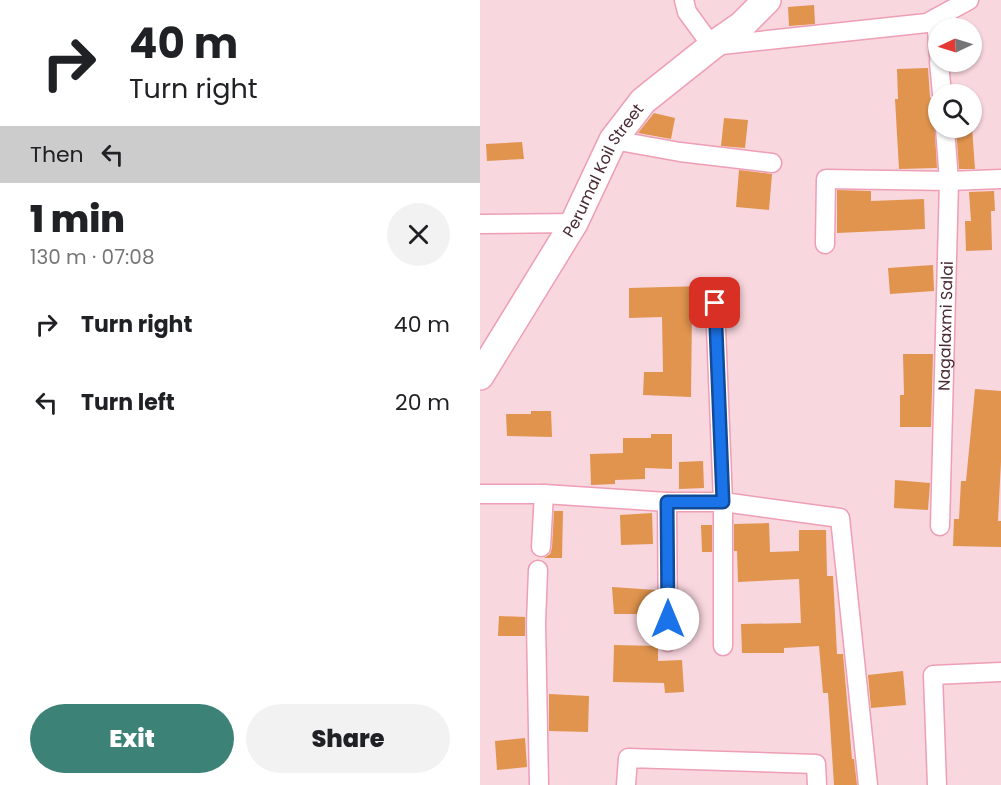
<!DOCTYPE html>
<meta charset="utf-8">
<style>
body{margin:0;font-family:Poppins,sans-serif;background:#f2f2f2;color:#202124;height:100vh;display:flex;flex-direction:column;font-size:22px;white-space:nowrap}
*{box-sizing:border-box;margin:0}
p{font-size:20px;color:#757577}
.icon{flex:none;width:33px;height:33px;fill:none;stroke:currentColor;stroke-width:2;stroke-linecap:round;stroke-linejoin:round}
.map{position:relative;flex:1;overflow:hidden}
.sheet{display:flex;flex-direction:column;background:#fff;width:480px}
.sheet>*{flex:none}
.banner{background:#fff;color:#202124;overflow:hidden}
.needle{width:39px;rotate:266deg}
.tools{position:absolute;left:448px;top:18px;display:grid;gap:12px}
.tools a{display:grid;place-items:center;width:54px;height:54px;border-radius:50%;background:#fff;box-shadow:0 2px 4px #0004;font-size:30px}
.pin{position:absolute;display:grid;place-items:center;width:51px;height:51px;color:#fff;margin:-26px;border-radius:12px;box-shadow:0 3px 9px #0006}
.me{position:absolute;width:66px;margin:-33px;rotate:0deg;stroke-linejoin:round;filter:drop-shadow(0 0 4px #0008)}
.turn{display:flex;align-items:center;gap:21px;height:126px;padding:0 30px;font-size:27px}
.turn .icon{width:78px;height:78px;stroke-width:2.5}
.turn b{display:block;font-size:42px;line-height:51px}
.then{display:flex;align-items:center;height:57px;padding:0 30px;background:#0003;gap:12px;font-size:22px}
.round{display:grid;place-items:center;flex:none;width:63px;height:63px;border-radius:32px;background:#f2f2f2}
.head{display:flex;align-items:center;justify-content:space-between;height:102px;padding:0 30px}
h1{font-size:36px;font-weight:800;line-height:45px}
.button{display:flex;gap:12px;margin-top:auto;padding:12px 30px}
.button a{flex:1;height:69px;border-radius:36px;background:#3d8276;color:#fff;font-size:24px;font-weight:800;line-height:69px;text-align:center}
.button a+a{background:#f2f2f2;color:#202124}
ul{padding:0;list-style:none}
li{display:flex;align-items:center;gap:18px;height:78px;padding:0 30px}
li div{flex:1}
li b{display:block;font-size:22px}
li em{font-style:normal}
main{display:flex;flex:1;min-height:0}
.map>svg:first-child{display:block}
.building{fill:#e0944e}
.lines{fill:none;stroke-linecap:round;stroke-linejoin:round}
.street-casing{stroke:#ee9eb5;stroke-width:21}
.secondary-casing{stroke:#ee9eb5;stroke-width:30}
.street{stroke:#fff;stroke-width:18}
.secondary{stroke:#fff;stroke-width:27}
.route-casing{stroke:#114b97;stroke-width:15}
.route{stroke:#1a73e8;stroke-width:10}
.labels{text-anchor:middle;stroke-width:6;stroke-linejoin:round;paint-order:stroke}
.street-label{font-size:16px;fill:#4a2a33;stroke:#f9d7df}
</style>
<main>
<section class="sheet">
<div class="banner">
<div class="turn"><svg class="icon" aria-label="right" viewBox="0 0 24 24"><path d="M7 20v-9h11M14 6l5 5-5 5"/></svg><div><b>40 m</b>Turn right</div></div>
<div class="then">Then<svg class="icon" aria-label="left" viewBox="0 0 24 24"><path d="M17 20v-9H6M10 6l-5 5 5 5"/></svg></div>
</div>
<div class="head"><div><h1>1 min</h1><p>130 m · 07:08</p></div><a class="round"><svg class="icon" aria-label="close" viewBox="0 0 24 24"><path d="M6 6l12 12M18 6L6 18"/></svg></a></div>
<ul>
<li><svg class="icon" aria-label="right" viewBox="0 0 24 24"><path d="M7 20v-9h11M14 6l5 5-5 5"/></svg><div><b>Turn right</b></div><em>40 m</em></li>
<li><svg class="icon" aria-label="left" viewBox="0 0 24 24"><path d="M17 20v-9H6M10 6l-5 5 5 5"/></svg><div><b>Turn left</b></div><em>20 m</em></li>
</ul>
<div class="button"><a>Exit</a><a>Share</a></div>
</section>
<div class="map">
<svg width="521" height="785" viewBox="0 0 521 785">
<rect width="100%" height="100%" fill="#f9d7df"/>
<g class="building">
<polygon points="334,5 335,24 309,26 308,7"/>
<polygon points="448,68 450,97 453,101 457,168 419,169 415,99 418,99 417,69"/>
<polygon points="174,113 195,118 191,139 158,133"/>
<polygon points="244,118 268,120 265,148 241,146"/>
<polygon points="492,127 495,169 479,169 476,128"/>
<polygon points="42,142 44,159 7,161 6,144"/>
<polygon points="259,170 292,174 289,210 256,207"/>
<polygon points="357,190 391,191 391,201 444,199 445,229 357,233"/>
<polygon points="514,191 515,211 511,211 512,250 486,251 485,221 491,221 489,192"/>
<polygon points="453,265 454,291 410,294 408,268"/>
<polygon points="223,286 223,309 212,310 211,397 163,395 164,372 183,372 182,317 149,318 149,288"/>
<polygon points="423,354 453,354 451,427 420,427 420,395 424,395"/>
<polygon points="495,389 521,391 521,462 518,521 521,521 521,547 473,546 474,519 479,519 481,481 486,481"/>
<polygon points="51,411 71,411 72,437 27,436 26,414 51,414"/>
<polygon points="171,434 192,434 192,469 165,468 165,479 135,480 135,484 111,485 110,454 143,453 143,438 171,438"/>
<polygon points="223,461 224,488 199,489 199,462"/>
<polygon points="415,480 450,483 448,510 414,508"/>
<polygon points="74,511 83,511 82,558 64,558 70,554 72,548"/>
<polygon points="172,513 173,544 141,545 140,515"/>
<polygon points="289,523 290,552 319,551 319,530 346,530 347,576 353,576 357,654 363,654 372,759 374,759 377,785 354,785 348,693 343,693 339,646 304,648 304,653 262,653 261,624 321,623 319,579 258,582 257,551 254,551 254,524"/>
<polygon points="221,525 232,525 232,552 222,552"/>
<polygon points="132,587 176,590 177,614 134,614"/>
<polygon points="19,616 45,617 45,636 18,636"/>
<polygon points="134,645 178,646 178,661 202,660 204,692 185,693 184,683 133,682"/>
<polygon points="423,671 426,705 391,708 388,675"/>
<polygon points="69,694 109,696 108,732 69,731"/>
<polygon points="45,738 47,767 17,770 15,741"/>
</g>
<g class="lines">
<g class="street-casing">
<g id="street">
<polyline points="204,0 207,12 232,46 447,23 489,0"/>
<polyline points="456,18 459,56"/>
<polyline points="459,62 462,94"/>
<polyline points="133,140 200,152 292,163"/>
<polyline points="0,224 94,223"/>
<polyline points="345,244 346,179 469,181 521,179"/>
<polyline points="235,303 243,502 243,646"/>
<polyline points="0,494 64,494 187,502 243,502 360,518 388,785"/>
<polyline points="187,502 188,642"/>
<path id="s1" d="M460,526L469,181L465,128"/>
<polyline points="61,547 64,494"/>
<polyline points="58,570 56,623 59,785"/>
<polyline points="146,785 148,758 336,764 337,785"/>
<polyline points="457,785 453,675 521,672"/>
</g>
</g>
<g class="secondary-casing">
<g id="secondary">
<path id="s2" d="M0,376L94,223L133,140L163,101L232,46L262,25L287,0"/>
</g>
</g>
<use href="#street" class="street"/>
<use href="#secondary" class="secondary"/>
</g>
<g class="lines">
<g class="route-casing">
<polyline id="route" points="188,619 187,502 243,502 235,303"/>
</g>
<use href="#route" class="route"/>
</g>
<g class="labels">
<g class="street-label">
<text dy="6" stroke="none"><textPath href="#s2" startOffset="240">Perumal Koil Street</textPath></text>
<text dy="6" stroke="none"><textPath href="#s1" startOffset="200">Nagalaxmi Salai</textPath></text>
</g>
</g>
</svg>
<div class="tools">
<a><svg class="needle" viewBox="-14 -14 28 28"><path d="M0-13l5 13h-10z" fill="#e53935"/><path d="M0 13l5-13h-10z" fill="#757577"/></svg></a>
<a><svg class="icon" aria-label="search" viewBox="0 0 24 24"><circle cx="10" cy="10" r="6"/><path d="M15 15l6 6"/></svg></a>
</div>
<div class="pin" style="left:235px;top:303px;background:#d93025"><svg class="icon" aria-label="arrive" viewBox="0 0 24 24"><path d="M6 21V4h12l-3 4 3 4H6"/></svg></div>
<svg class="me" style="left:188px;top:619px" viewBox="-20 -20 40 40"><circle r="19" fill="#fff"/><path d="M0-13L10 11 0 6-10 11z" fill="#1a73e8"/></svg>
</div>
</main>
